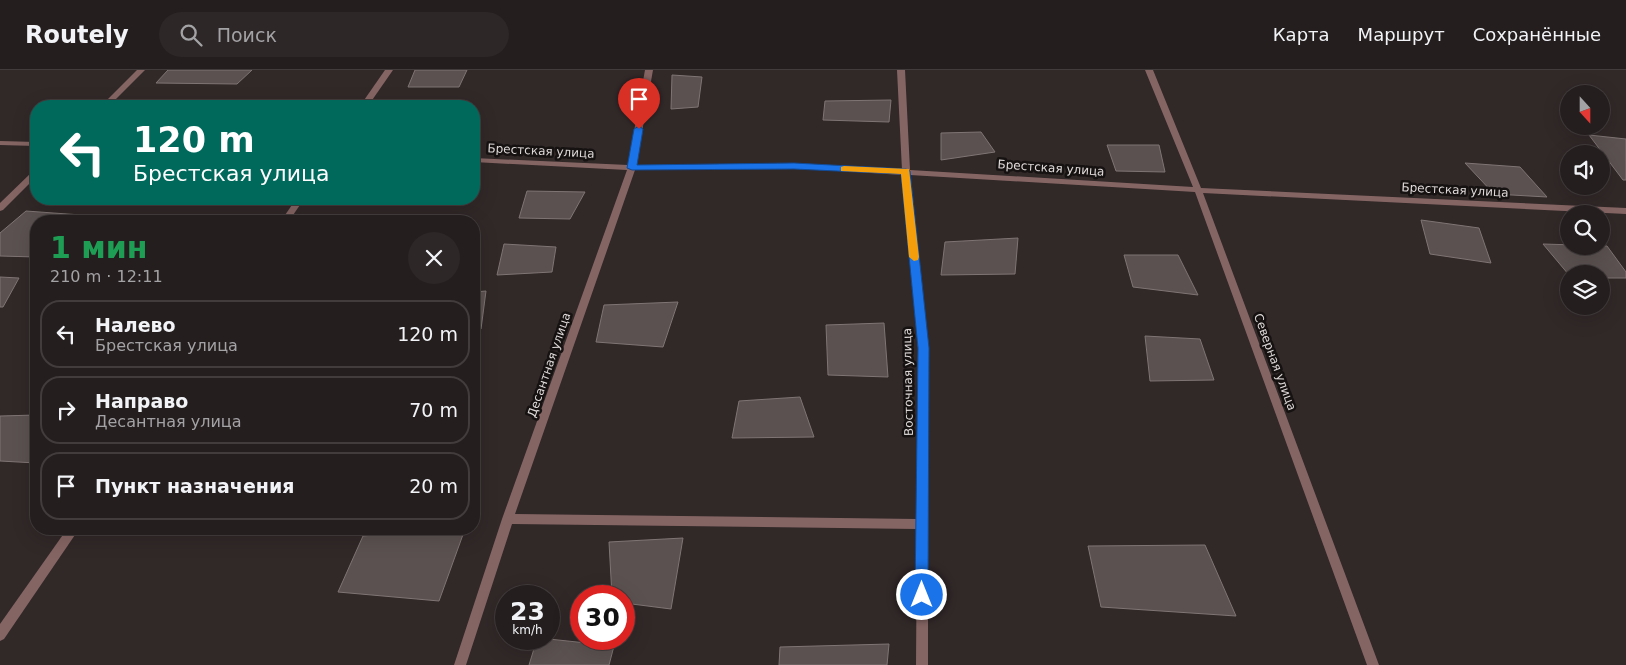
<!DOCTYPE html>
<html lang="ru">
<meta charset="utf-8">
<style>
body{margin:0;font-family:"DejaVu Sans",sans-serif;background:#2d2727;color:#f1f3f6;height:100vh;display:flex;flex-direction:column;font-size:19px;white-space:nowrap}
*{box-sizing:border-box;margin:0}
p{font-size:16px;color:#a3a2a4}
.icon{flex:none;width:28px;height:28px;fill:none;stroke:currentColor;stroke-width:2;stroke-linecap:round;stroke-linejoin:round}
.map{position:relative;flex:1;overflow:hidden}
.sheet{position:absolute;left:30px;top:145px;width:450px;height:320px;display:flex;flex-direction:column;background:#251e1e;border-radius:20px;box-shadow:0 5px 20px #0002,0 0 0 1px #423c3c}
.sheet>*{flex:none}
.guide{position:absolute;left:30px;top:30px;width:450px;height:105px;border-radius:20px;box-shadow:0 5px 20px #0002,0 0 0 1px #423c3c;background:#00695c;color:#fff;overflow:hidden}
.needle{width:32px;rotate:159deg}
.tools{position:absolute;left:1560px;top:15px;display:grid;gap:10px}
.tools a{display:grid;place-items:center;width:50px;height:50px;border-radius:50%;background:#251e1e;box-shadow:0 5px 20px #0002,0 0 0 1px #423c3c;font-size:25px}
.speed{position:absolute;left:495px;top:515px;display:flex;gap:10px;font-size:25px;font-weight:700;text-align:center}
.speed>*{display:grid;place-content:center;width:65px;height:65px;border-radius:50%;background:#251e1e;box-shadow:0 5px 20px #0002,0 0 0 1px #423c3c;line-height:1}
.speed small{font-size:12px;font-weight:400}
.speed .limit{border:8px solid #d22;background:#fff;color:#111}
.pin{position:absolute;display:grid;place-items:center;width:42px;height:42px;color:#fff;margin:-51px -21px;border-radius:50% 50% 50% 0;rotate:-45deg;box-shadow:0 0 5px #0007}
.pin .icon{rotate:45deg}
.me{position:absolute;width:55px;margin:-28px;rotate:0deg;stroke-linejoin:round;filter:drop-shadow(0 0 4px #0008)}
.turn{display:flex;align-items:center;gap:18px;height:105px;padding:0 20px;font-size:22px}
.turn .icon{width:65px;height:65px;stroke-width:2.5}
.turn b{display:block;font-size:35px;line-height:42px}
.round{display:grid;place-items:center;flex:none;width:52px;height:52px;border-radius:26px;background:#2d2727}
.summary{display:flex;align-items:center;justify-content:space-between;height:85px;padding:0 20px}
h1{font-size:30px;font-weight:700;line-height:38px;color:#1e9e55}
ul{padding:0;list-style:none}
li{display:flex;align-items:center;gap:15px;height:68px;margin:0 10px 8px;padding:0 10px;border:2px solid #423c3c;border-radius:20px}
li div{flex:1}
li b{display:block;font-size:19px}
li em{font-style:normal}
header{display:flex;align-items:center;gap:30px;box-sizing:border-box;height:70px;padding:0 25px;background:#251e1e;border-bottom:1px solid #423c3c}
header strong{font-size:24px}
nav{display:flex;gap:28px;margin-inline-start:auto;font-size:18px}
.search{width:350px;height:45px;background:#2d2727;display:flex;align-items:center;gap:12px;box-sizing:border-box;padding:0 18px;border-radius:28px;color:#a3a2a4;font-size:19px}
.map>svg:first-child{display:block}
.building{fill:#5b5151;stroke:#7f7574}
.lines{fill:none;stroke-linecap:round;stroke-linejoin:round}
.minor{fill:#856564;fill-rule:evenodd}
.route{fill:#1a73e8;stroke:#114b97}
.slow{fill:#f59e0b}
.labels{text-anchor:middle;stroke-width:5;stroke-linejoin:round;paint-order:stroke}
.street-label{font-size:12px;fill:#dfd9d9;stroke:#161212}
</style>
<header>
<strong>Routely</strong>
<div class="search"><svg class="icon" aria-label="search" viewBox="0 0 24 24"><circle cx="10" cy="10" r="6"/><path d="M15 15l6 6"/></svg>Поиск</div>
<nav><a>Карта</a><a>Маршрут</a><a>Сохранённые</a></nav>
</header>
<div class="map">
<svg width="1626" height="595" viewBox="0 0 1626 595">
<rect width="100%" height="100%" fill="#312828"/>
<g class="building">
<polygon points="168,0 252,0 237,14 156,13"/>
<polygon points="415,0 467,0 459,17 408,17"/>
<polygon points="672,5 702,7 698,37 671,39"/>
<polygon points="891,30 889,52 823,50 825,31"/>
<polygon points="981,62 995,82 941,90 941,63"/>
<polygon points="1589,65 1626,69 1626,110 1623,110"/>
<polygon points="1107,75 1159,75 1165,102 1116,101"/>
<polygon points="1465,93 1520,97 1547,127 1494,124"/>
<polygon points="527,121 585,122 570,149 519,148"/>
<polygon points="26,141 81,145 76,151 36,151 36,187 0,186 0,163"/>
<polygon points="1421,150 1479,158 1491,193 1430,184"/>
<polygon points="1018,168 1015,204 941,205 945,172"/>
<polygon points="504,174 556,177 552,202 497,205"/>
<polygon points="1543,174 1607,176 1626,202 1626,208 1601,208 1601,204 1569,205"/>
<polygon points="1124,185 1178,185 1198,225 1133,217"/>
<polygon points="0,207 19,208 3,237 0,237"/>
<polygon points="486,221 481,259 474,259 474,222"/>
<polygon points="678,232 663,277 596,272 604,235"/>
<polygon points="884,253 888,307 828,305 826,255"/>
<polygon points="1145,266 1200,269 1214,310 1150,311"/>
<polygon points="800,327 814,367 732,368 739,331"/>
<polygon points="36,345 36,393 0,391 0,346"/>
<polygon points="437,459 465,459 439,531 338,522 363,466"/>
<polygon points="683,468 671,539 624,533 624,526 612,526 609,472"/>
<polygon points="1205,475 1236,546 1101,537 1088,476"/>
<polygon points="537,569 549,569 614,576 609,595 529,595"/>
<polygon points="889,574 887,595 779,595 780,577"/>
</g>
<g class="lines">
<g class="minor">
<polygon points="137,0 145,0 109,36 101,36"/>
<polygon points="385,0 393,0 368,36 360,36"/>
<path d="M645,0H653L636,96L794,94L902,100L897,0H905L910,100L1193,117L1145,0H1153L1201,118L1626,138V144L1203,123L1379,595H1367L1195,122L910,105L928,278V595H916L917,459L512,454L466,595H454L502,449L627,100L474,92V88L628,95ZM794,98L902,105L918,278L917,449L515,444L635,100Z"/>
<polygon points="0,71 36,72 36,76 0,75"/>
<polygon points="33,101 36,101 36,107 3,140 0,141 0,133"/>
<polygon points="296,129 304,129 289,151 281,151"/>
<polygon points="67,459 79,459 4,569 0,571 0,554"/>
</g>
</g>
<polygon class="route" points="639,56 643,59 637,95 794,93 906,99 910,101 929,278 928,525 926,529 922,531 917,529 915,525 918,278 901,104 794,99 632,100 627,98 634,59"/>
<polygon class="slow" points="844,96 909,99 919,187 918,190 914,191 909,187 901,104 841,101 841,97"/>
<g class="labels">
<g class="street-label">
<text transform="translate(541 81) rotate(3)" y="4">Брестская улица</text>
<text transform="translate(1051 98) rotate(4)" y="4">Брестская улица</text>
<text transform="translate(1455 120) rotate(3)" y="4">Брестская улица</text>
<text transform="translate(1275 292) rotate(70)" y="4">Северная улица</text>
<text transform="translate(549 295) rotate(-71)" y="4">Десантная улица</text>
<text transform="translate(908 312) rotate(-91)" y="4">Восточная улица</text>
</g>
</g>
</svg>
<div class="tools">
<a><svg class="needle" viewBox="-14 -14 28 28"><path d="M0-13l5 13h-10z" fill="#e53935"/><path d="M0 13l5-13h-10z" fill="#a3a2a4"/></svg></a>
<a><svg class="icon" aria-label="sound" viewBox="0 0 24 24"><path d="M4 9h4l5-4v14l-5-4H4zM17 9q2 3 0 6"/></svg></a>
<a><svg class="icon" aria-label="search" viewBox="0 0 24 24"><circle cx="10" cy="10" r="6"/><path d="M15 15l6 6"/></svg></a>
<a><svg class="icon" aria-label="layers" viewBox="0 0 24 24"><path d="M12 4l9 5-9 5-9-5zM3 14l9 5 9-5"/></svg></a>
</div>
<div class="speed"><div>23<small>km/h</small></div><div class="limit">30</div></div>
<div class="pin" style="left:639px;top:59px;background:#d93025"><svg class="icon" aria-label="arrive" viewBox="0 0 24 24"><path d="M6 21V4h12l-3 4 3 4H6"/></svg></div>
<svg class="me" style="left:922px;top:525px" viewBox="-20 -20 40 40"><circle r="17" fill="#1a73e8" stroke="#fff" stroke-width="3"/><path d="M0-11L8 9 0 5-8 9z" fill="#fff"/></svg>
<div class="guide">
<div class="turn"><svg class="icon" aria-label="left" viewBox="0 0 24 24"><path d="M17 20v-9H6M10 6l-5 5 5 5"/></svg><div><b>120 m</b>Брестская улица</div></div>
</div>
<section class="sheet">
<div class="summary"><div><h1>1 мин</h1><p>210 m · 12:11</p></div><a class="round"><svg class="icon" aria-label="close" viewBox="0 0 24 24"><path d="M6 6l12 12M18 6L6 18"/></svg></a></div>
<ul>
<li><svg class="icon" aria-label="left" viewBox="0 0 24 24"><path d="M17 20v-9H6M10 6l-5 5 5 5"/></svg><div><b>Налево</b><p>Брестская улица</p></div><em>120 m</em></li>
<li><svg class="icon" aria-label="right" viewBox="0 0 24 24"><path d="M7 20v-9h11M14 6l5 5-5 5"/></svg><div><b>Направо</b><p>Десантная улица</p></div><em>70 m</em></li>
<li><svg class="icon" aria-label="arrive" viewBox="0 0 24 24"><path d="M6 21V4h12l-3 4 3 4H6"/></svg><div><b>Пункт назначения</b></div><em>20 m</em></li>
</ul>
</section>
</div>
